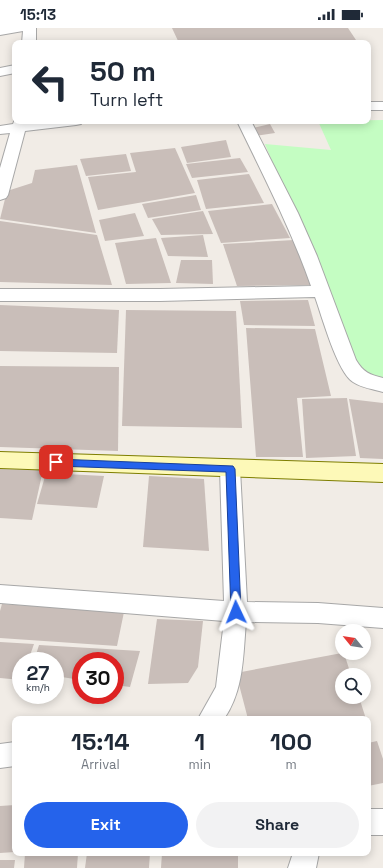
<!DOCTYPE html>
<style>
body{margin:0;font-family:"Space Grotesk",sans-serif;background:#f2f2f3;color:#1f2937;height:100vh;display:flex;flex-direction:column;font-size:15px;white-space:nowrap}
*{box-sizing:border-box;margin:0}
p{font-size:13px;color:#747a83}
.icon{flex:none;width:22px;height:22px;fill:none;stroke:currentColor;stroke-width:2;stroke-linecap:round;stroke-linejoin:round}
.map{position:relative;flex:1;overflow:hidden}
.side{position:absolute;left:12px;top:688px;width:359px;height:140px;display:flex;flex-direction:column;background:#fff;border-radius:8px;box-shadow:0 2px 10px #0003}
.side>*{flex:none}
.top-card{position:absolute;left:12px;top:12px;width:359px;height:84px;border-radius:8px;box-shadow:0 2px 10px #0003;background:#fff;color:#1f2937;overflow:hidden}
.needle{width:26px;rotate:300deg}
.fabs{position:absolute;left:335px;top:596px;display:grid;gap:8px}
.fabs a{display:grid;place-items:center;width:36px;height:36px;border-radius:50%;background:#fff;box-shadow:0 2px 10px #0003;font-size:20px}
.speed{position:absolute;left:12px;top:624px;display:flex;gap:8px;font-size:20px;font-weight:700;text-align:center}
.speed>*{display:grid;place-content:center;width:52px;height:52px;border-radius:50%;background:#fff;box-shadow:0 2px 10px #0003;line-height:1}
.speed small{font-size:10px;font-weight:400}
.speed .limit{border:6px solid #d22;background:#fff;color:#111}
.pin{position:absolute;display:grid;place-items:center;width:34px;height:34px;color:#fff;margin:-17px;border-radius:8px;box-shadow:0 2px 6px #0006}
.me{position:absolute;width:44px;margin:-22px;rotate:358deg;stroke-linejoin:round;filter:drop-shadow(0 0 3px #0008)}
.turn{display:flex;align-items:center;gap:14px;height:84px;padding:0 12px;font-size:18px}
.turn .icon{width:52px;height:52px;stroke-width:2.5}
.turn b{display:block;font-size:28px;line-height:34px}
.eta{display:flex;justify-content:space-evenly;align-items:center;height:68px;text-align:center}
.eta b{font-size:24px;font-weight:700;line-height:28px}
.button{display:flex;gap:8px;margin-top:auto;padding:8px 12px}
.button a{flex:1;height:46px;border-radius:24px;background:#2563eb;color:#fff;font-size:16px;font-weight:700;line-height:46px;text-align:center}
.button a+a{background:#f2f2f3;color:#1f2937}
.status{display:flex;justify-content:space-between;align-items:center;height:28px;padding:0 20px;background:#fff;direction:ltr}
.status svg{height:11px;fill:currentColor}
.map>svg:first-child{display:block}
.park{fill:#c4fdc2}
.building{fill:#c9beb9}
.lines{fill:none;stroke-linecap:round;stroke-linejoin:round}
.street-casing{stroke:#a7a7a7;stroke-width:2}
.secondary-casing{stroke:#7e7e00;stroke-width:2}
.street{fill:#fff;fill-rule:evenodd}
.secondary{fill:#fdf9b8;fill-rule:evenodd}
.route{fill:#2563eb;stroke:#184099}
</style>
<div class="status"><b>15:13</b><svg viewBox="0 0 49 12"><path d="M0 12V9h3v3zM5 12V6h3v6zM10 12V3h3v9zM15 12V0h3v12zM26 1h20v11H26zM47 4h2v5h-2z"/></svg></div>
<div class="map">
<svg width="383" height="840" viewBox="0 0 383 840">
<rect width="100%" height="100%" fill="#f1ece6"/>
<polygon class="park" points="383,92 383,352 361,350 265,116 331,122 318,93"/>
<g class="building">
<polygon points="172,0 348,0 358,15 179,15"/>
<polygon points="270,96 275,105 255,108 248,101"/>
<polygon points="226,112 231,129 187,135 181,119"/>
<polygon points="175,120 195,165 98,182 88,149 136,144 130,125"/>
<polygon points="126,126 131,143 86,148 80,131"/>
<polygon points="240,130 248,144 192,150 186,136"/>
<polygon points="77,137 96,205 0,191 7,163 32,155 35,142"/>
<polygon points="249,146 264,175 206,181 197,152"/>
<polygon points="196,167 201,182 148,190 142,176"/>
<polygon points="272,176 290,210 221,215 208,183"/>
<polygon points="203,183 213,206 161,207 152,191"/>
<polygon points="135,185 144,208 105,213 99,192"/>
<polygon points="0,193 97,207 112,257 0,254"/>
<polygon points="203,207 208,229 168,228 161,210"/>
<polygon points="156,210 171,255 126,256 115,215"/>
<polygon points="294,212 312,257 237,258 223,216"/>
<polygon points="181,232 212,232 213,256 176,255"/>
<polygon points="308,272 315,298 244,297 240,273"/>
<polygon points="0,277 119,282 117,325 0,323"/>
<polygon points="126,282 236,283 242,400 122,398"/>
<polygon points="246,300 315,301 331,368 297,370 303,429 256,429"/>
<polygon points="0,338 119,339 118,423 0,419"/>
<polygon points="347,370 356,428 306,430 302,371"/>
<polygon points="349,371 383,375 383,431 360,430"/>
<polygon points="0,441 43,442 32,492 0,490"/>
<polygon points="46,445 104,448 97,480 37,476"/>
<polygon points="149,448 204,451 209,523 143,519"/>
<polygon points="2,576 124,584 117,618 0,610 0,583"/>
<polygon points="157,591 203,593 198,639 188,655 148,656"/>
<polygon points="0,614 34,616 28,633 21,633 21,652 0,650"/>
<polygon points="39,617 140,623 130,659 115,657 115,633 81,633 81,652 55,648 55,633 34,633"/>
<polygon points="342,625 344,625 351,647 342,647 342,669 359,669 366,691 248,691 236,645"/>
<polygon points="377,713 383,731 383,755 368,758 368,715"/>
<polygon points="15,777 15,824 0,825 0,778"/>
<polygon points="25,825 78,825 77,840 24,840"/>
<polygon points="87,825 150,825 149,840 85,840"/>
<polygon points="162,825 238,825 238,840 161,840"/>
<polygon points="0,832 15,832 14,840 0,840"/>
</g>
<g class="lines">
<g class="street-casing">
<g id="street">
<polygon points="0,0 36,0 36,15 22,15 23,3 0,7"/>
<polygon points="15,37 15,45 0,48 0,40"/>
<rect x="368" y="74" width="15" height="8"/>
<polygon points="15,91 15,93 28,93 28,94 83,93 81,96 76,97 25,103 8,167 6,170 0,172 0,140 10,105 0,106 0,98 13,96"/>
<path d="M237,93H251L298,185L317,228L356,332C363,344 370,347 383,350V364C373,361 362,360 353,354C337,344 322,288 315,269L160,273H0V261H160L311,258C291,201 263,147 237,93Z"/>
<path d="M230,433L237,436L240,441L247,574L318,575L383,580V600L318,595L246,594C243,628 244,662 224,691H198L216,659L224,593L0,575V557L224,573L220,441L223,436Z"/>
<polygon points="15,714 15,738 0,740 0,716"/>
<rect x="368" y="781" width="15" height="26"/>
<polygon points="293,825 319,825 316,840 288,840"/>
</g>
</g>
<g class="secondary-casing">
<polygon id="secondary" points="0,424 383,436 383,454 0,440"/>
</g>
<use href="#street" class="street"/>
<use href="#secondary" class="secondary"/>
</g>
<polygon class="route" points="56,431 233,438 235,441 241,584 240,587 236,588 232,587 231,584 226,444 56,438 52,434"/>
</svg>
<div class="fabs">
<a><svg class="needle" viewBox="-14 -14 28 28"><path d="M0-13l5 13h-10z" fill="#e53935"/><path d="M0 13l5-13h-10z" fill="#747a83"/></svg></a>
<a><svg class="icon" aria-label="search" viewBox="0 0 24 24"><circle cx="10" cy="10" r="6"/><path d="M15 15l6 6"/></svg></a>
</div>
<div class="speed"><div>27<small>km/h</small></div><div class="limit">30</div></div>
<div class="pin" style="left:56px;top:434px;background:#d93025"><svg class="icon" aria-label="arrive" viewBox="0 0 24 24"><path d="M6 21V4h12l-3 4 3 4H6"/></svg></div>
<svg class="me" style="left:236px;top:584px" viewBox="-20 -20 40 40"><path d="M0-17L14 15 0 8-14 15z" fill="#2563eb" stroke="#fff" stroke-width="4"/></svg>
<div class="top-card">
<div class="turn"><svg class="icon" aria-label="left" viewBox="0 0 24 24"><path d="M17 20v-9H6M10 6l-5 5 5 5"/></svg><div><b>50 m</b>Turn left</div></div>
</div>
<section class="side">
<div class="eta">
<div><b>15:14</b><p>Arrival</p></div>
<div><b>1</b><p>min</p></div>
<div><b>100</b><p>m</p></div>
</div>
<div class="button"><a>Exit</a><a>Share</a></div>
</section>
</div>
